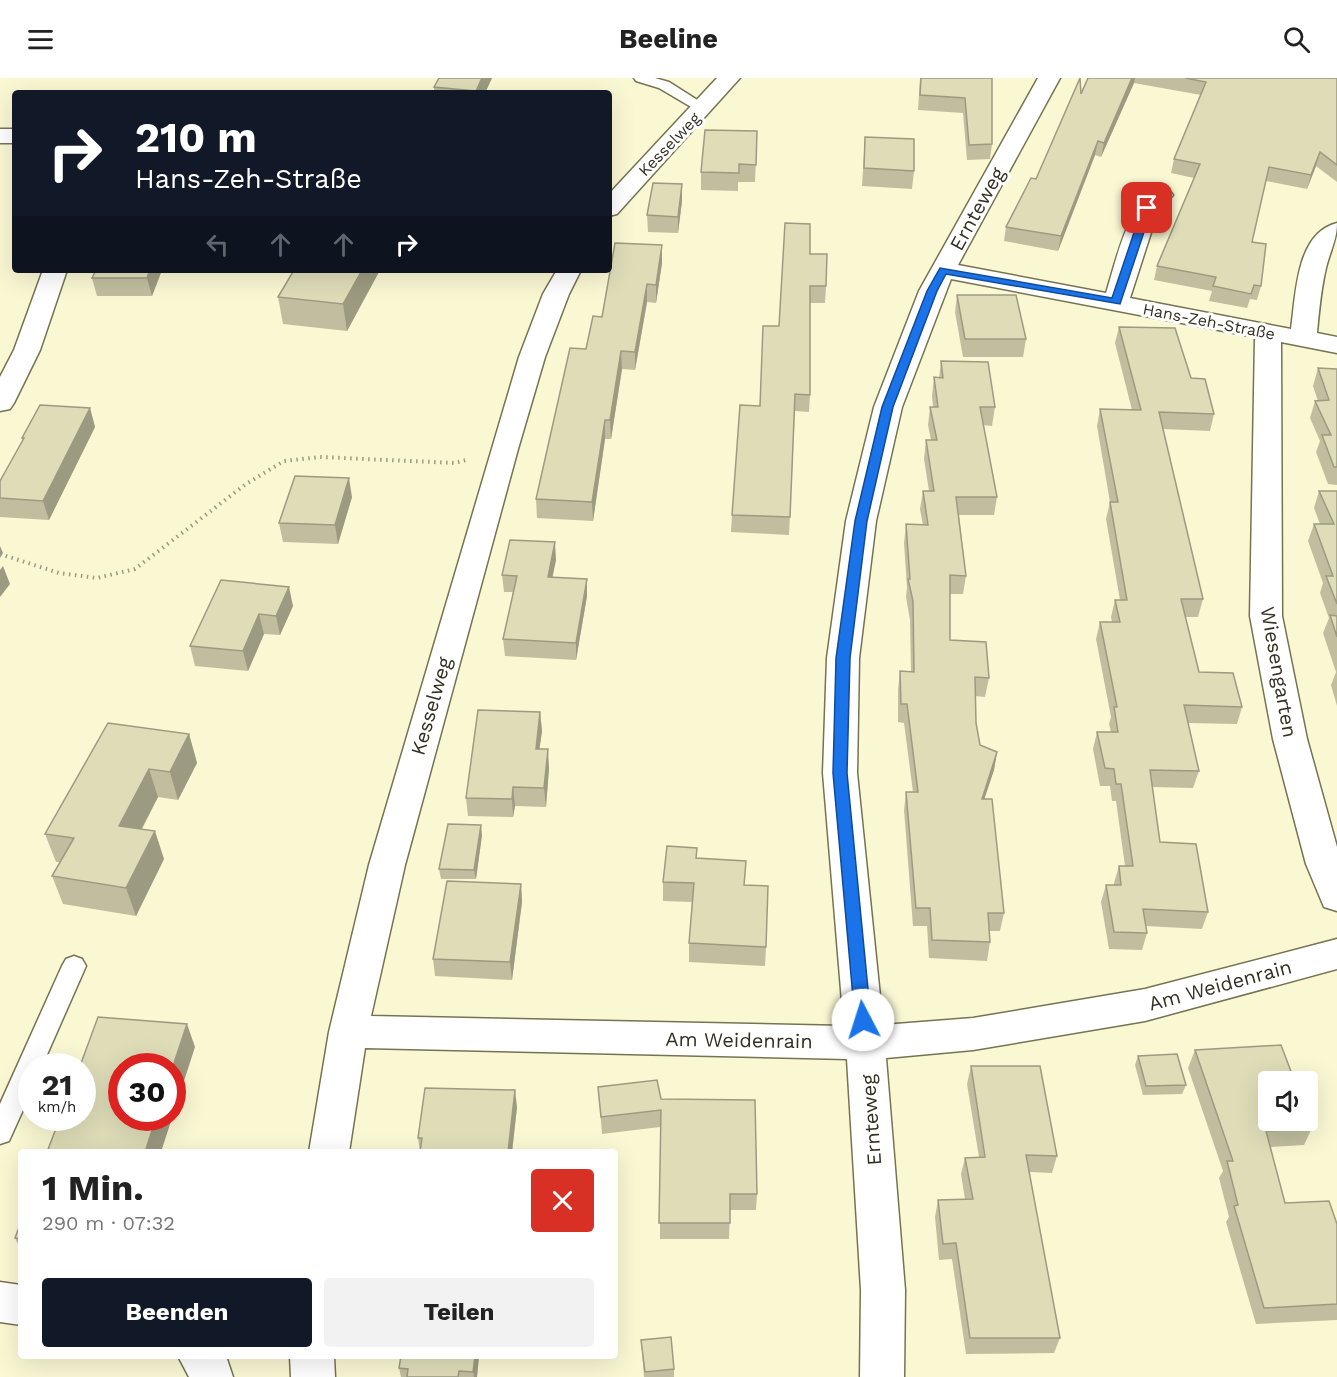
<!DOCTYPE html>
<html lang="de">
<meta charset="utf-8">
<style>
body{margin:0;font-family:"Work Sans",sans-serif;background:#f2f2f2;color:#222;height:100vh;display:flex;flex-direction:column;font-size:22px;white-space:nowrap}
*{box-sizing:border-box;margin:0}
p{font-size:20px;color:#767676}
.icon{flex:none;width:33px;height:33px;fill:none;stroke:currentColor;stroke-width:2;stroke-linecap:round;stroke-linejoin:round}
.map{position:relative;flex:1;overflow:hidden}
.details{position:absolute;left:18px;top:1071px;width:600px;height:210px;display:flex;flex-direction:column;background:#fff;border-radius:6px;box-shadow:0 6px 24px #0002}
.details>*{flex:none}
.hud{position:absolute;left:12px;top:12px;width:600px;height:183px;border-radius:6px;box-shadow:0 6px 24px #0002;background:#111827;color:#fff;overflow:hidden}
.buttons{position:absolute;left:1258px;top:993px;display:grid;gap:12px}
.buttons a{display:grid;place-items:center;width:60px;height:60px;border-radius:6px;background:#fff;box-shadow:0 6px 24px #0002;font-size:30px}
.speed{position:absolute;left:18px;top:975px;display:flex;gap:12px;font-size:30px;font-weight:700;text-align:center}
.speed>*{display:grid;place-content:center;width:78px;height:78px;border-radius:50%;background:#fff;box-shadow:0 6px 24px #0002;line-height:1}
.speed small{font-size:15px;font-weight:400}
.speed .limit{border:9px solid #d22;background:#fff;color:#111}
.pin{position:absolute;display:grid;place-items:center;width:51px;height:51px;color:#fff;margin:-26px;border-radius:12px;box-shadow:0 3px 9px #0006}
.me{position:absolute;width:66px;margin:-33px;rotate:355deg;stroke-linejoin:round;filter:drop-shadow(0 0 4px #0008)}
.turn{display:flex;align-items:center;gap:21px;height:126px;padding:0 24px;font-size:27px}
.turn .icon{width:78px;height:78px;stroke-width:2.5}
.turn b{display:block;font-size:42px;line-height:51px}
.lanes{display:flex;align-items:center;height:57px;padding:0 24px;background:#0003;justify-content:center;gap:30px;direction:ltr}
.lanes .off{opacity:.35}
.round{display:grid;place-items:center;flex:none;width:63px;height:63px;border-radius:6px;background:#f2f2f2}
.head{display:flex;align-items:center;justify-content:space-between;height:102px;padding:0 24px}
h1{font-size:36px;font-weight:700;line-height:45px}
.cta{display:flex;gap:12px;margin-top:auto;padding:12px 24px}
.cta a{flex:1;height:69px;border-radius:6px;background:#111827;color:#fff;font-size:24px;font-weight:700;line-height:69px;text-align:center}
.cta a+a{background:#f2f2f2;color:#222}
header{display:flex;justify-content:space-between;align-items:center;height:78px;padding:0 24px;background:#fff;font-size:27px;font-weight:700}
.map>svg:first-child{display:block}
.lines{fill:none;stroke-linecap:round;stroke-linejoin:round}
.service-casing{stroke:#767352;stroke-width:3}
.minor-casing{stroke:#767352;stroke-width:3}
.path{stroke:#9c9b80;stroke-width:4;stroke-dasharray:1.5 4.5;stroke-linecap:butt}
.service{fill:#fff;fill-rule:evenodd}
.minor{fill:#fff;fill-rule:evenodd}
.wall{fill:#c0be9e}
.shaded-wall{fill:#9c9b81}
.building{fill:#dfddb8;stroke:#9c9b81;stroke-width:1.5}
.route{fill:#1a73e8;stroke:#114b97;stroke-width:1.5}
.labels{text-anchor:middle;stroke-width:6;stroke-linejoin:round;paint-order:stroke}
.far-street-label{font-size:16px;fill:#323123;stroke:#fff}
.street-label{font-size:20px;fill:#323123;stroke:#fff}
</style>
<header><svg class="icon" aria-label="menu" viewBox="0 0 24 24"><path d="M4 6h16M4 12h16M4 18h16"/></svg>Beeline<svg class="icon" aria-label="search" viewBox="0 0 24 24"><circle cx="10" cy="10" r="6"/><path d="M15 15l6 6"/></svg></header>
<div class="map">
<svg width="1337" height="1299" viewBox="0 0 1337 1299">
<rect width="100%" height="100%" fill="#faf8d3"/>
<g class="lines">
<g class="service-casing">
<g id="service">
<polygon points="634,0 655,0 669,4 710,30 708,33 698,33 659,10 636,3"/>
<polygon points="74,878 82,881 86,888 42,988 32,988 32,1012 9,1063 0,1066 0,1026 62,888 66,881"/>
</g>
</g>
<g class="minor-casing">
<g id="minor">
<polygon points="717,0 740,0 617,136 609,138 609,116"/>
<path d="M1038,0H1060L958,187L1106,215C1115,188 1132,103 1169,112L1173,117L1158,133L1130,220L1291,251C1296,216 1296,155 1337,145C1337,162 1330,173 1326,190C1321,211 1319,233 1317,255L1337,259V275L1281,264L1282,538L1307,661L1337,769V833L1324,829L1306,786L1273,661L1250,538L1255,259L951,201L902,329L876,443L859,580L857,695L883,947L973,940L1145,911L1337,861V891L1145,943L973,972L886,980L905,1212L904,1299H860L861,1212L847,981L365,970L349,1074H309L329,954L369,787L519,279L543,216L557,192H581L569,216L545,279L518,371L405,787L371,938L844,948L823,695L827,580L846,443L874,329L919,213Z"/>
<rect x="0" y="51" width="15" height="14"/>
<polygon points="43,192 67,192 40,272 14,325 10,331 0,333 0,299 14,272"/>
<polygon points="0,1204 21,1207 21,1247 0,1244"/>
<polygon points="178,1278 226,1278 233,1299 189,1299"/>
<polygon points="290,1278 334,1278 335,1299 291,1299"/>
</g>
</g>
<polyline class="path" points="0,476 59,495 97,500 135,491 246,406 284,383 320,379 455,385 466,382"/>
<use href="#service" class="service"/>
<use href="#minor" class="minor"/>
</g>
<g class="wall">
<polygon points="439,0 492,0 485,15 434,15 434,9"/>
<polygon points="920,0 992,0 992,66 990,81 967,82 963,35 918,32"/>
<polygon points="1088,0 1337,0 1337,104 1316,88 1307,111 1266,103 1252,164 1261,208 1257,222 1250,221 1247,230 1209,223 1212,213 1154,202 1157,188 1194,100 1171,95 1174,81 1201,17 1134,5 1101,79 1095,77 1058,173 1004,163 1006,149 1036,101"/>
<polygon points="757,53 755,104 738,104 738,113 701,112 701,94"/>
<polygon points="865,59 914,93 912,111 862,108"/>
<polygon points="682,123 678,155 648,154 647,137"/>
<polygon points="810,176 826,208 825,225 810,225 810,317 809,334 795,333 789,457 731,454 732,437 779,248"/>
<polygon points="662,185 656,225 647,224 635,292 622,291 611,361 605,361 593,443 537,440 536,421 602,239"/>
<polygon points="96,192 162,192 152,218 97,218 92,200"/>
<polygon points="380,192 347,253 283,246 278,219"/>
<polygon points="957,217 1026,261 1023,279 963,279 955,234"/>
<polygon points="1119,249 1191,300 1214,336 1210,353 1163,351 1203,521 1198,539 1185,539 1199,594 1242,629 1237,646 1188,645 1199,693 1193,710 1152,709 1160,764 1208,834 1202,851 1146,848 1147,855 1142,872 1109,871 1101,824 1106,807 1114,807 1114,805 1119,788 1125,788 1116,723 1112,723 1110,708 1100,708 1093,671 1097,654 1111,654 1109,646 1111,639 1096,561 1100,544 1112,544 1111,539 1115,522 1120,522 1106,441 1110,424 1097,348 1100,331 1132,332 1115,265"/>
<polygon points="941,283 995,329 992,348 983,347 997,419 994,437 959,437 966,498 963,516 950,516 950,562 989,600 985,619 975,618 976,645 980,667 997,674 994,692 984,721 1004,835 1000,853 990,853 990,864 987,883 929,880 927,848 913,848 904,732 906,714 913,714 904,645 898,644 898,612 900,593 911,594 910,542 906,519 907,510 904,465 906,446 923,447 920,431 923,413 929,413 924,381 926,362 931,362 928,347 930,329 933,329 932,318 934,299 939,300"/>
<polygon points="1318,290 1337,291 1337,407 1328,406 1316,374 1320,363 1310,340 1315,323 1318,323 1313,308"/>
<polygon points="90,330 95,349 49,442 0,439 0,403 23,362 22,360"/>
<polygon points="1319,413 1337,413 1337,628 1331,607 1336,594 1323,555 1329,540 1320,515 1323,505 1308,463 1314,446 1320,446 1314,430"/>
<polygon points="352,419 338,466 283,464 279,445"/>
<polygon points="556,482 552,499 587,501 587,518 576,582 505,578 503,561 513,514 504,514 502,497"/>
<polygon points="221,502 293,528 280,557 264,556 248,593 195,588 190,568"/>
<polygon points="540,634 542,653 539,671 549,690 546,729 515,728 513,739 468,738 466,720"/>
<polygon points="189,656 197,685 178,722 158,719 142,751 164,781 136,838 63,826 52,798 60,784 56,784 45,756"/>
<polygon points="482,757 476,801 441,801 439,791"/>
<polygon points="697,780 744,807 766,869 765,888 689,884 689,865 692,824 663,823 663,804"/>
<polygon points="521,806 522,824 512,902 435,898 433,881"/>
<polygon points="1195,972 1312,1050 1304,1067 1270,1069 1285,1125 1337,1146 1337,1242 1256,1246 1226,1144 1229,1139 1219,1100 1223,1093 1188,990"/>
<polygon points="1138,978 1186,1007 1182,1016 1143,1017 1135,987"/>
<polygon points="971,988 1057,1078 1052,1095 1029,1094 1060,1260 1054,1275 966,1276 952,1181 939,1182 935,1139 938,1122 965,1121 961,1096 965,1080 979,1079 967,1006"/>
<polygon points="598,1009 661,1021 757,1116 756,1132 730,1132 729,1161 660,1161 660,1049 602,1056"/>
<polygon points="517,1029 512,1074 420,1074 418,1060"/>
<polygon points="21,1144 21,1172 15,1160"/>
<polygon points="641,1262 674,1291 674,1299 644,1299"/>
<polygon points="479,1278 477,1299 401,1299 399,1290"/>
</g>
<g class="shaded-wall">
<polygon points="482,0 492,0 485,15 476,15 476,13"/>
<polygon points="1132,0 1135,0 1134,5 1101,79 1104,65"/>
<polygon points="1098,63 1095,77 1058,173 1061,158"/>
<polygon points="1320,74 1316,88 1307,111 1311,97"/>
<polygon points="682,106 682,123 678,155 678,139"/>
<polygon points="662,167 662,185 656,225 656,207"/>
<polygon points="150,192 162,192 152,218 147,200"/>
<polygon points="362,192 380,192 347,253 343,226"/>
<polygon points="647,206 647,224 635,292 635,274"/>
<polygon points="621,273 622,291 611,361 610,342"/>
<polygon points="90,330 95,349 49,442 43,423"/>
<polygon points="605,342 605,361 593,443 592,424"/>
<polygon points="349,400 352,419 338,466 335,447"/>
<polygon points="555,464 556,482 549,516 548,499"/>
<polygon points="0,468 3,475 0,480"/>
<polygon points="3,488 10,506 0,519 0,492"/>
<polygon points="587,501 587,518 576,582 576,565"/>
<polygon points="289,509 293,528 280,557 276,538"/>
<polygon points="259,536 264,556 248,593 243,573"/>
<polygon points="540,634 542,653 537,689 536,671"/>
<polygon points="189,656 197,685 178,722 170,694"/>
<polygon points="548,671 549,690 546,729 544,710"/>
<polygon points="997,674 994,692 978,740 982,721"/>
<polygon points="149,691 158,719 129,775 119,748"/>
<polygon points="513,709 515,728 513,739 512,721"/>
<polygon points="481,747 482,757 476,801 474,792"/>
<polygon points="155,753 164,781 136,838 126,810"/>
<polygon points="521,806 522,824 512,902 510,884"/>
<polygon points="187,946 195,969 161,1074 145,1074 156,1040 172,1040 172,991"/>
<polygon points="515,1012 517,1029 512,1074 508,1074"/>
<polygon points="475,1278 479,1278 477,1299 474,1299 473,1294"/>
</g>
<g class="building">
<polygon points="439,0 482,0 476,13 434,9"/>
<polygon points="921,0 992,0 992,66 969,67 965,20 920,17"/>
<polygon points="1080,0 1081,16 1088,0 1132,0 1104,65 1098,63 1061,158 1006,149 1031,100 1036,101"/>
<polygon points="1185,0 1337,0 1337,87 1320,74 1311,97 1269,89 1252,164 1266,166 1261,208 1254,207 1251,216 1213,208 1216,199 1157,188 1200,86 1174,81 1206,4"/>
<polygon points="705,52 757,53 756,87 739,86 739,95 701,94"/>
<polygon points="865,59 914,61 914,93 864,90"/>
<polygon points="653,105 682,106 678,139 647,137"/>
<polygon points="785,145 810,146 810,176 827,176 826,208 810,208 810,317 795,316 790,439 732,437 740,327 760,328 763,248 779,248"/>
<polygon points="615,165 662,167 656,207 647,206 635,274 621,273 610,342 605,342 592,424 536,421 570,270 586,271 593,238 602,239"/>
<polygon points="96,192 150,192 147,200 92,200"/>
<polygon points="294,192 362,192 343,226 278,219"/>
<polygon points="957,217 1016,217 1026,261 965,261"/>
<polygon points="1119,249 1175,250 1191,300 1205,301 1214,336 1159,334 1203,521 1181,521 1199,594 1233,595 1242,629 1184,627 1199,693 1150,692 1160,764 1196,766 1208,834 1143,831 1147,855 1114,854 1106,807 1121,807 1119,788 1133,788 1121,706 1116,706 1114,691 1105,690 1097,654 1118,654 1114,629 1117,629 1100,544 1120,544 1115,522 1127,522 1110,424 1118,424 1100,331 1141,332"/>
<polygon points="941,283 988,284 995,329 980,329 997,419 956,419 966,498 950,497 950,562 986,564 989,600 975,599 976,645 980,667 997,674 982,721 992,721 1004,835 988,835 990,864 932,862 930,830 916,830 906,714 918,714 907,626 901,626 900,593 914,594 913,523 908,501 910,501 906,446 928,447 923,413 934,413 926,362 937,362 930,329 938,329 934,299 943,300"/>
<polygon points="1318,290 1337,291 1337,389 1334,389 1322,357 1331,357 1315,323 1329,322"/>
<polygon points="40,327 90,330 43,423 0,420 0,403 24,360 22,360"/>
<polygon points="295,398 349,400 335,447 279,445"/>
<polygon points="1319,413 1337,413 1337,526 1326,498 1333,498 1314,446 1334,446"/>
<polygon points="510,462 555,464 548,499 587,501 576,565 503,561 517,498 502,497"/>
<polygon points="221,502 289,509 276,538 259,536 243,573 190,568"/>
<polygon points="1330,537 1337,538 1337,559"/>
<polygon points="478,632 540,634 536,671 548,671 544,710 513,709 512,721 466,720"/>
<polygon points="108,645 189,656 170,694 149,691 119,748 155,753 126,810 52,798 74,760 45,756"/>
<polygon points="448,746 481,747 474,792 439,791"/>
<polygon points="667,768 697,770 696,780 746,783 744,807 768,808 766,869 689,865 694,805 663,804"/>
<polygon points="447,803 521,806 510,884 433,881"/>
<polygon points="98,939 187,946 172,991 172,988 122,988 122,1040 156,1040 145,1074 47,1074 60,1040 82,1040 82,988 80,988"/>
<polygon points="1281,967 1295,1004 1269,1004 1269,1042 1308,1042 1308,1039 1312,1050 1266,1053 1285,1125 1329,1123 1337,1146 1337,1226 1264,1230 1234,1128 1238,1127 1227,1083 1233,1083 1195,972"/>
<polygon points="1177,976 1186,1007 1146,1008 1138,978"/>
<polygon points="971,988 1040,988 1057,1078 1026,1077 1060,1260 970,1260 956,1165 943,1166 938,1122 973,1121 965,1080 985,1079"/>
<polygon points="657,1002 661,1021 755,1022 757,1116 730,1116 730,1145 659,1145 661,1032 601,1039 598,1009"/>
<polygon points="425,1010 515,1012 508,1074 420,1074 422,1060 418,1060"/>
<polygon points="21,1144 21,1161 15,1160"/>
<polygon points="671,1259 674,1291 645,1294 641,1262"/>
<polygon points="401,1278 475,1278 473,1294 459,1293 458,1299 407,1299 408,1291 399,1290"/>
</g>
<polygon class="route" points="1143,128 1152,130 1120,226 946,196 937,213 893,329 867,443 850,580 847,695 871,942 869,947 863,949 857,947 855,942 833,695 836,580 855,443 882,329 927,213 940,190 1112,220"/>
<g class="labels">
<g class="far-street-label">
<text transform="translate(669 66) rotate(-46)" y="6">Kesselweg</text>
<text transform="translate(1209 243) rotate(11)" y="6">Hans-Zeh-Straße</text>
</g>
<g class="street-label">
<text transform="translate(977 131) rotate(-61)" y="7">Ernteweg</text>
<text transform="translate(1279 594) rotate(80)" y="7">Wiesengarten</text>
<text transform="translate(431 628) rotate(-74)" y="7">Kesselweg</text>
<text transform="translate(1220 907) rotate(-15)" y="7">Am Weidenrain</text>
<text transform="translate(739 962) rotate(1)" y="7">Am Weidenrain</text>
<text transform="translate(871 1042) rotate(-94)" y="7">Ernteweg</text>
</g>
</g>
</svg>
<div class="buttons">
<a><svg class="icon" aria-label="sound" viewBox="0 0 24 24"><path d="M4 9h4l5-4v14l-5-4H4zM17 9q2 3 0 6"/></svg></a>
</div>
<div class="speed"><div>21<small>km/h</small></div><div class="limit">30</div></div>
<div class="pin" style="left:1147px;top:130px;background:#d93025"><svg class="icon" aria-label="arrive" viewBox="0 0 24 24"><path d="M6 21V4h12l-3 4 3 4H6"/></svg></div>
<svg class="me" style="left:863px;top:942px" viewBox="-20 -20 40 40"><circle r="19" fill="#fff"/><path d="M0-13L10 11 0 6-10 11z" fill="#1a73e8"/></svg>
<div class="hud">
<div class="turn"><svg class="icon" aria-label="right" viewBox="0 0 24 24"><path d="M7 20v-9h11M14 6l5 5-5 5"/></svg><div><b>210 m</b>Hans-Zeh-Straße</div></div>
<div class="lanes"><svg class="icon off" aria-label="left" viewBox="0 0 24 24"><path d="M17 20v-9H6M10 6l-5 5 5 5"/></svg><svg class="icon off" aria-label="ahead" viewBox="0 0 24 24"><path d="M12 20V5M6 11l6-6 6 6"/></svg><svg class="icon off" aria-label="ahead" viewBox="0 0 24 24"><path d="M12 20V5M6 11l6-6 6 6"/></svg><svg class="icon" aria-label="right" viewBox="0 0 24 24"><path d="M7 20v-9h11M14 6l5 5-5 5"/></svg></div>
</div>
<section class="details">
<div class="head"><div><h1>1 Min.</h1><p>290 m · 07:32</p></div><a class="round" style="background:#d93025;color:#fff"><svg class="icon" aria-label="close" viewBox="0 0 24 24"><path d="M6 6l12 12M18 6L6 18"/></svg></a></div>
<div class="cta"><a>Beenden</a><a>Teilen</a></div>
</section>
</div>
